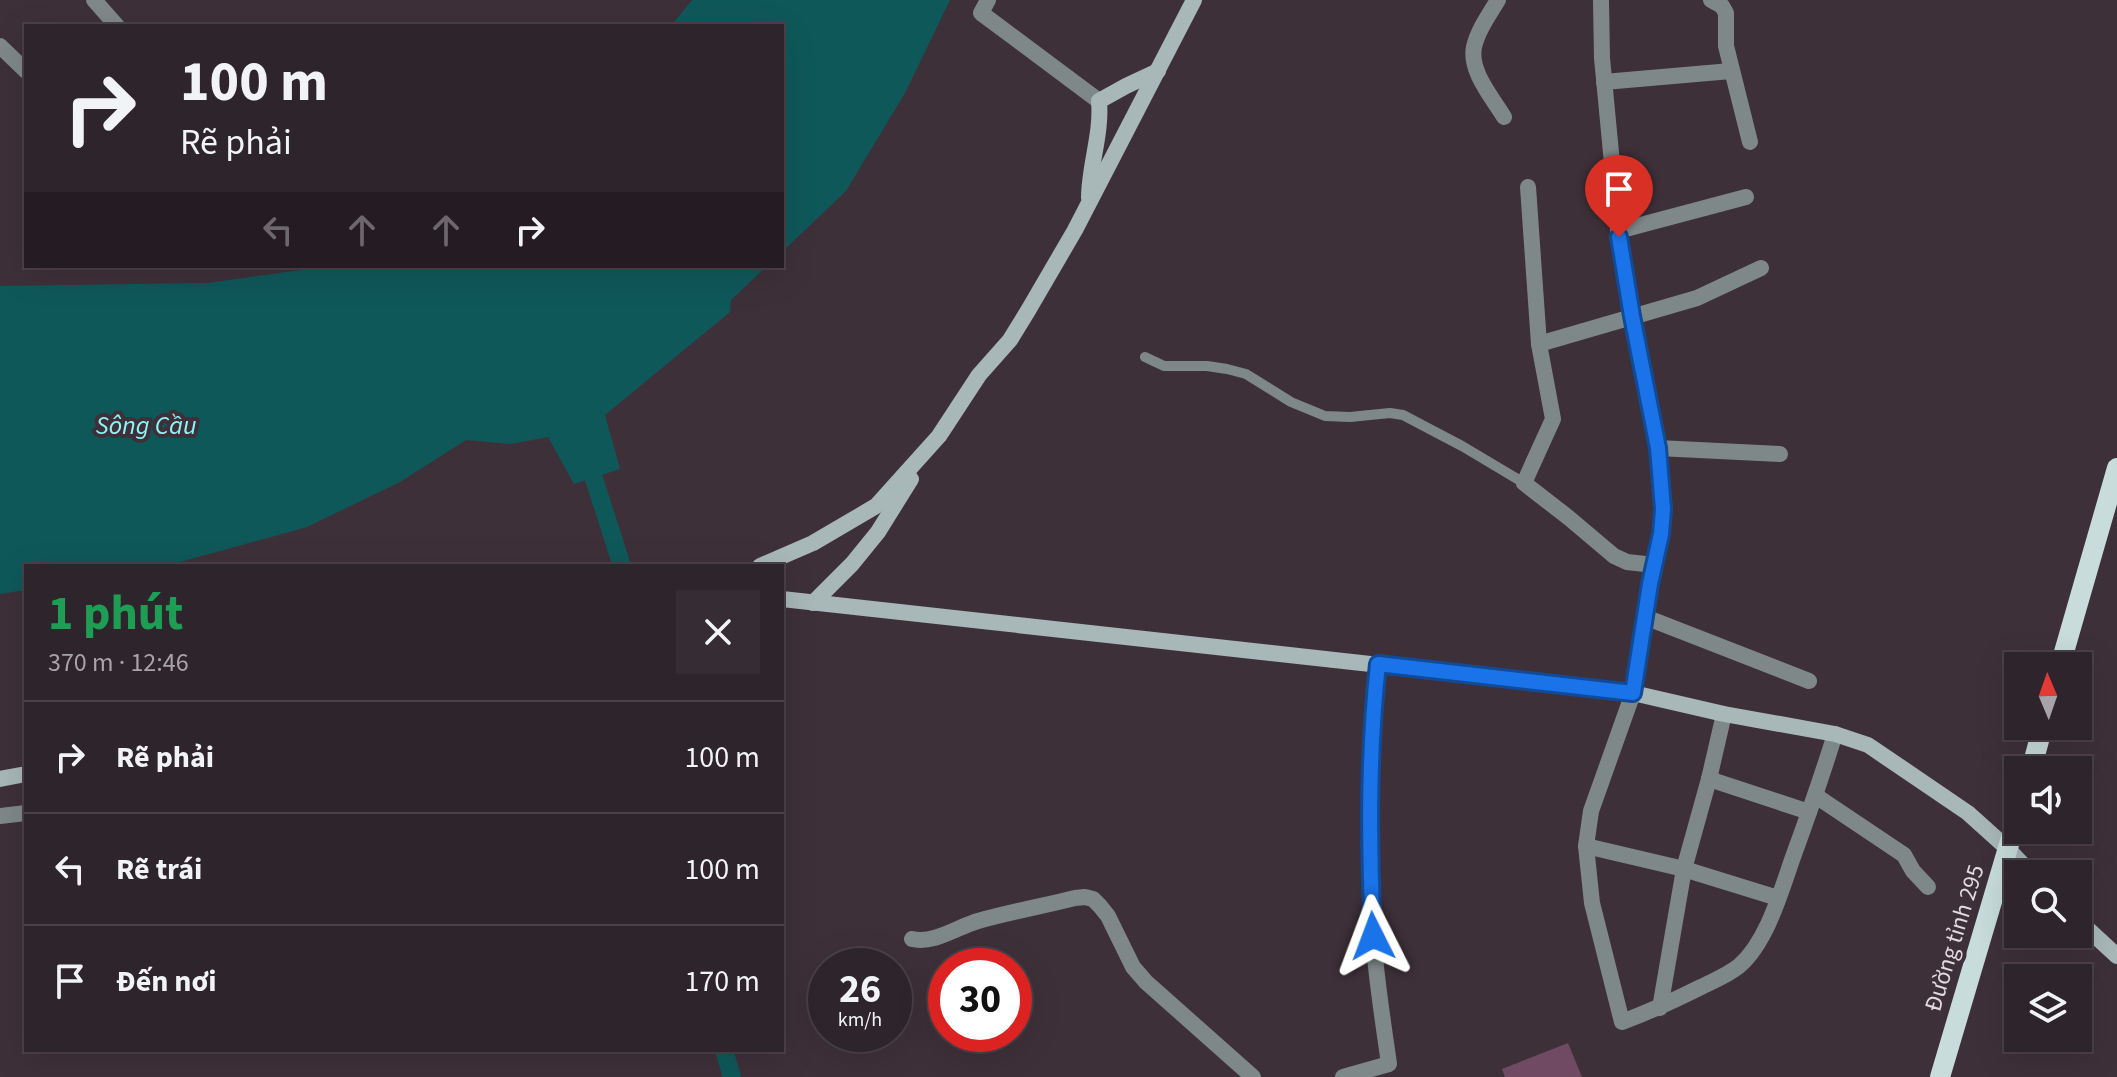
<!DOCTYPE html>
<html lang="vi">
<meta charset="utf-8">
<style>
body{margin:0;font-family:"Source Sans 3",sans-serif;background:#362c33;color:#f1f3f6;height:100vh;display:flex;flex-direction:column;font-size:30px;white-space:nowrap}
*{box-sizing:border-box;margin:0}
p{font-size:26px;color:#a7a4a9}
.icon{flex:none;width:44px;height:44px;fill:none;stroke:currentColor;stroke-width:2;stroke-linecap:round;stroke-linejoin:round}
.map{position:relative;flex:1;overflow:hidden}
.sheet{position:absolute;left:24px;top:564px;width:760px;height:488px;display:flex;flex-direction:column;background:#2e242b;border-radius:0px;box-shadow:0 8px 32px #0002,0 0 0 2px #494147}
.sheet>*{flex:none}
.hud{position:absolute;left:24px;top:24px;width:760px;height:244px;border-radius:0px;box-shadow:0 8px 32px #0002,0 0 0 2px #494147;background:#2e242b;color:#f1f3f6;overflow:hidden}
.needle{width:52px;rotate:358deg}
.tools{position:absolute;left:2004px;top:652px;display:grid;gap:16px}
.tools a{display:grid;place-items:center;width:88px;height:88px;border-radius:0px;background:#2e242b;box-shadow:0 8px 32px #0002,0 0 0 2px #494147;font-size:40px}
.speed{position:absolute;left:808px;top:948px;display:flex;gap:16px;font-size:40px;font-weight:700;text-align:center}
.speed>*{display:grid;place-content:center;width:104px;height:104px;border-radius:50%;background:#2e242b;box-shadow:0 8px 32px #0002,0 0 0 2px #494147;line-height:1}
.speed small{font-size:20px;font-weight:400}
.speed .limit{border:12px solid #d22;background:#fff;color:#111}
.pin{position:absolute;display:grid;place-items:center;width:68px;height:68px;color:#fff;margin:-82px -34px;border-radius:50% 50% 50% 0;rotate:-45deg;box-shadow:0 0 8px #0007}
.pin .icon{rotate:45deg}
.me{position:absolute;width:88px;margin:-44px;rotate:357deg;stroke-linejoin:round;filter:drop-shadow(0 0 6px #0008)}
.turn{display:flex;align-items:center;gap:28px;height:168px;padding:0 24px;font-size:36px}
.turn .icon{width:104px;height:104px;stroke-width:2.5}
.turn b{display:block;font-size:56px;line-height:68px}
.lanes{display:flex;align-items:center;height:76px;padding:0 24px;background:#0003;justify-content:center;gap:40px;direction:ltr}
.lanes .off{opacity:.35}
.round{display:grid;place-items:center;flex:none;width:84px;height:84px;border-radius:0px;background:#362c33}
.overview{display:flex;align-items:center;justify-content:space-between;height:136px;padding:0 24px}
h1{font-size:48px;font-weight:700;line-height:60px;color:#1e9e55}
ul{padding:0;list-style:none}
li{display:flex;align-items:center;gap:24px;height:112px;padding:0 24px;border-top:2px solid #494147}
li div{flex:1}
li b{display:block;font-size:30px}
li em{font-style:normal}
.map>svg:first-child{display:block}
.green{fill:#6f4a62}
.water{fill:#0f585a}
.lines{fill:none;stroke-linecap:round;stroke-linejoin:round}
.canal{stroke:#0f585a;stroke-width:18}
.lane{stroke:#7f8889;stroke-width:10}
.street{stroke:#7f8889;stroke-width:16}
.secondary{stroke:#a8b7b8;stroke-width:16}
.primary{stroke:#c8dcdc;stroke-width:20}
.route-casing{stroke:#114b97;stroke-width:20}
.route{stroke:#1a73e8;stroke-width:14}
.labels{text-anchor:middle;stroke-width:8;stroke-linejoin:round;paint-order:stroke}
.street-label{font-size:24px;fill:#e3dae0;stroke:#3e3039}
.water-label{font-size:26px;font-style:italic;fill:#8df4f8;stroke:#3e3039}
</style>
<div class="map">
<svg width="2117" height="1077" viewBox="0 0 2117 1077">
<rect width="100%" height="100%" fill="#3e3039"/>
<polygon class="green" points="1568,1043 1582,1077 1505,1077 1502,1069"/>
<g class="water">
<polygon points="692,0 950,0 905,93 846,191 782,252 782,26 671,26"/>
<polygon points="330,266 767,266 731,300 730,312 605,415 620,469 574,484 548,437 511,444 466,440 400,482 307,527 166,566 26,566 26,590 0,594 0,286 208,283"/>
</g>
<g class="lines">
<g class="canal">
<polyline points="586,454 622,566"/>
<polyline points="724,1050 732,1077"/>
</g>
<polyline class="lane" points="1145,357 1164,366 1207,366 1227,369 1246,374 1291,402 1325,416 1350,417 1390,413 1403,415 1462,446 1524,483"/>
<g class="street">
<polyline points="94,0 117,26"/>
<polyline points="988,0 981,13 1099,101"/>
<path d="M1498,0C1489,15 1478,30 1474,47C1469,71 1492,97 1504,117"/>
<path d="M1601,0L1602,58L1619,237L1632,316L1658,448L1663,509L1661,534L1650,584L1633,693L1591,811L1586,846L1592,903L1622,1022C1649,1012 1675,1000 1701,987C1713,981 1728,975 1739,966C1767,942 1781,891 1793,857C1808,816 1822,776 1835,734"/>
<polyline points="1711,0 1722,6 1726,13 1726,46 1750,142"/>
<polyline points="0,46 26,71"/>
<polyline points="1604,82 1731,71"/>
<polyline points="1528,187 1539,344 1553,419 1524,483 1569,518 1614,556 1627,562 1654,565"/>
<polyline points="1618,231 1746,197"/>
<polyline points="1539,344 1697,298 1761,268"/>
<polyline points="1658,448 1780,454"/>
<polyline points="1645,617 1809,681"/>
<polyline points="1709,779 1809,812"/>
<polyline points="1816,796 1904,855 1913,871 1928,887"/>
<polyline points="0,816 26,813"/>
<polyline points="1586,846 1684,869 1778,898"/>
<path d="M912,939C935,944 957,927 978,921C1010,912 1043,906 1075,898L1085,897L1093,899L1100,906L1108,916L1133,967L1146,982L1253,1077"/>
<polyline points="1660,1008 1684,869 1709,779 1724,714"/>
<path d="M1343,1077L1389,1064C1383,1021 1376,978 1373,935C1367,844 1368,754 1378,664"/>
</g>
<g class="secondary">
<path d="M1089,198C1089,166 1102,134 1099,101L1126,86L1158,71"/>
<polyline points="760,566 813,543 876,506 939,436 979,375 1010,340 1029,309 1075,230 1194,0"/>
<polyline points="782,599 1633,693 1724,714 1835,734 1868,745 1968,813 2008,849 2032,874"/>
<polyline points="813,603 852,564 878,532 911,479"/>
<polyline points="0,779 26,774"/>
<polyline points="2078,920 2117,956"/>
</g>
<g class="primary">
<polyline points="2060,666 2117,468"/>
<polyline points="2031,770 2043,726"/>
<polyline points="1940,1077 2018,814"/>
</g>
</g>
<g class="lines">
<g class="route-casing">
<path id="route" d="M1373,936C1369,845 1368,755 1378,664L1633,693L1650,584L1661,534L1663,509L1658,448L1632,316L1619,237"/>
</g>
<use href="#route" class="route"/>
</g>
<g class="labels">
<g class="street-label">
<text transform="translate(1954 938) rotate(-73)" y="8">Đường tỉnh 295</text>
</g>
<g class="water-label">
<text x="146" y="434">Sông Cầu</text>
</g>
</g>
</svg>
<div class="tools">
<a><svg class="needle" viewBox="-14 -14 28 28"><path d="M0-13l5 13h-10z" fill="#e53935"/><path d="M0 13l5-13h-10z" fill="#a7a4a9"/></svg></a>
<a><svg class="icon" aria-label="sound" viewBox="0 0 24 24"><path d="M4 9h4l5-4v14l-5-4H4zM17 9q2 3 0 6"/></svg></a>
<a><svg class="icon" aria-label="search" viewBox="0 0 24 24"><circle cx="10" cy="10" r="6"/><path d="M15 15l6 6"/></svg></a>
<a><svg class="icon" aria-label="layers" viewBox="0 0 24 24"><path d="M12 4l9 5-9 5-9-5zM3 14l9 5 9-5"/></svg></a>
</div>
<div class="speed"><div>26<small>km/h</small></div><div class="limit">30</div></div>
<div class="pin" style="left:1619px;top:237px;background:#d93025"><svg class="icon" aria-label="arrive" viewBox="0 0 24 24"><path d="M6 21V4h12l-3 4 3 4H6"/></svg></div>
<svg class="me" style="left:1373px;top:936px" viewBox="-20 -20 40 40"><path d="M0-17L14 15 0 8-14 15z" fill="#1a73e8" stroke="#fff" stroke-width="4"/></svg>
<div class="hud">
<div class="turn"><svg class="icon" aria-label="right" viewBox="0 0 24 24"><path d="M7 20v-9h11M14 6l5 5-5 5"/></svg><div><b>100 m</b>Rẽ phải</div></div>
<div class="lanes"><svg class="icon off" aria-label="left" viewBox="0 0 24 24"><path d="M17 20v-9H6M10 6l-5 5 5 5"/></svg><svg class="icon off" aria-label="ahead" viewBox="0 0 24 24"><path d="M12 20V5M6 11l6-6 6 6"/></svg><svg class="icon off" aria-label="ahead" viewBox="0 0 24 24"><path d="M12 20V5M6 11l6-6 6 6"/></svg><svg class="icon" aria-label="right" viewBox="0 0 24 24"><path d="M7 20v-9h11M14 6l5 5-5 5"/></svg></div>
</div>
<section class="sheet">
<div class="overview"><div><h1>1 phút</h1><p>370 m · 12:46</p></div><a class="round"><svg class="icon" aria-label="close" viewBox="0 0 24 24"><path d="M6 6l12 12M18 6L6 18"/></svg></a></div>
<ul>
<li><svg class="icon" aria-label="right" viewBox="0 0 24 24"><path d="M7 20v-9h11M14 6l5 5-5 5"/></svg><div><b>Rẽ phải</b></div><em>100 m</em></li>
<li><svg class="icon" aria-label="left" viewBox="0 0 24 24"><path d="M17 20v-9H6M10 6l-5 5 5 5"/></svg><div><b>Rẽ trái</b></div><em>100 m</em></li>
<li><svg class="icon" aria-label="arrive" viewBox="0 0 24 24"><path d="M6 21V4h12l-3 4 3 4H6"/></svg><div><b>Đến nơi</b></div><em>170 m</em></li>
</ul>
</section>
</div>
